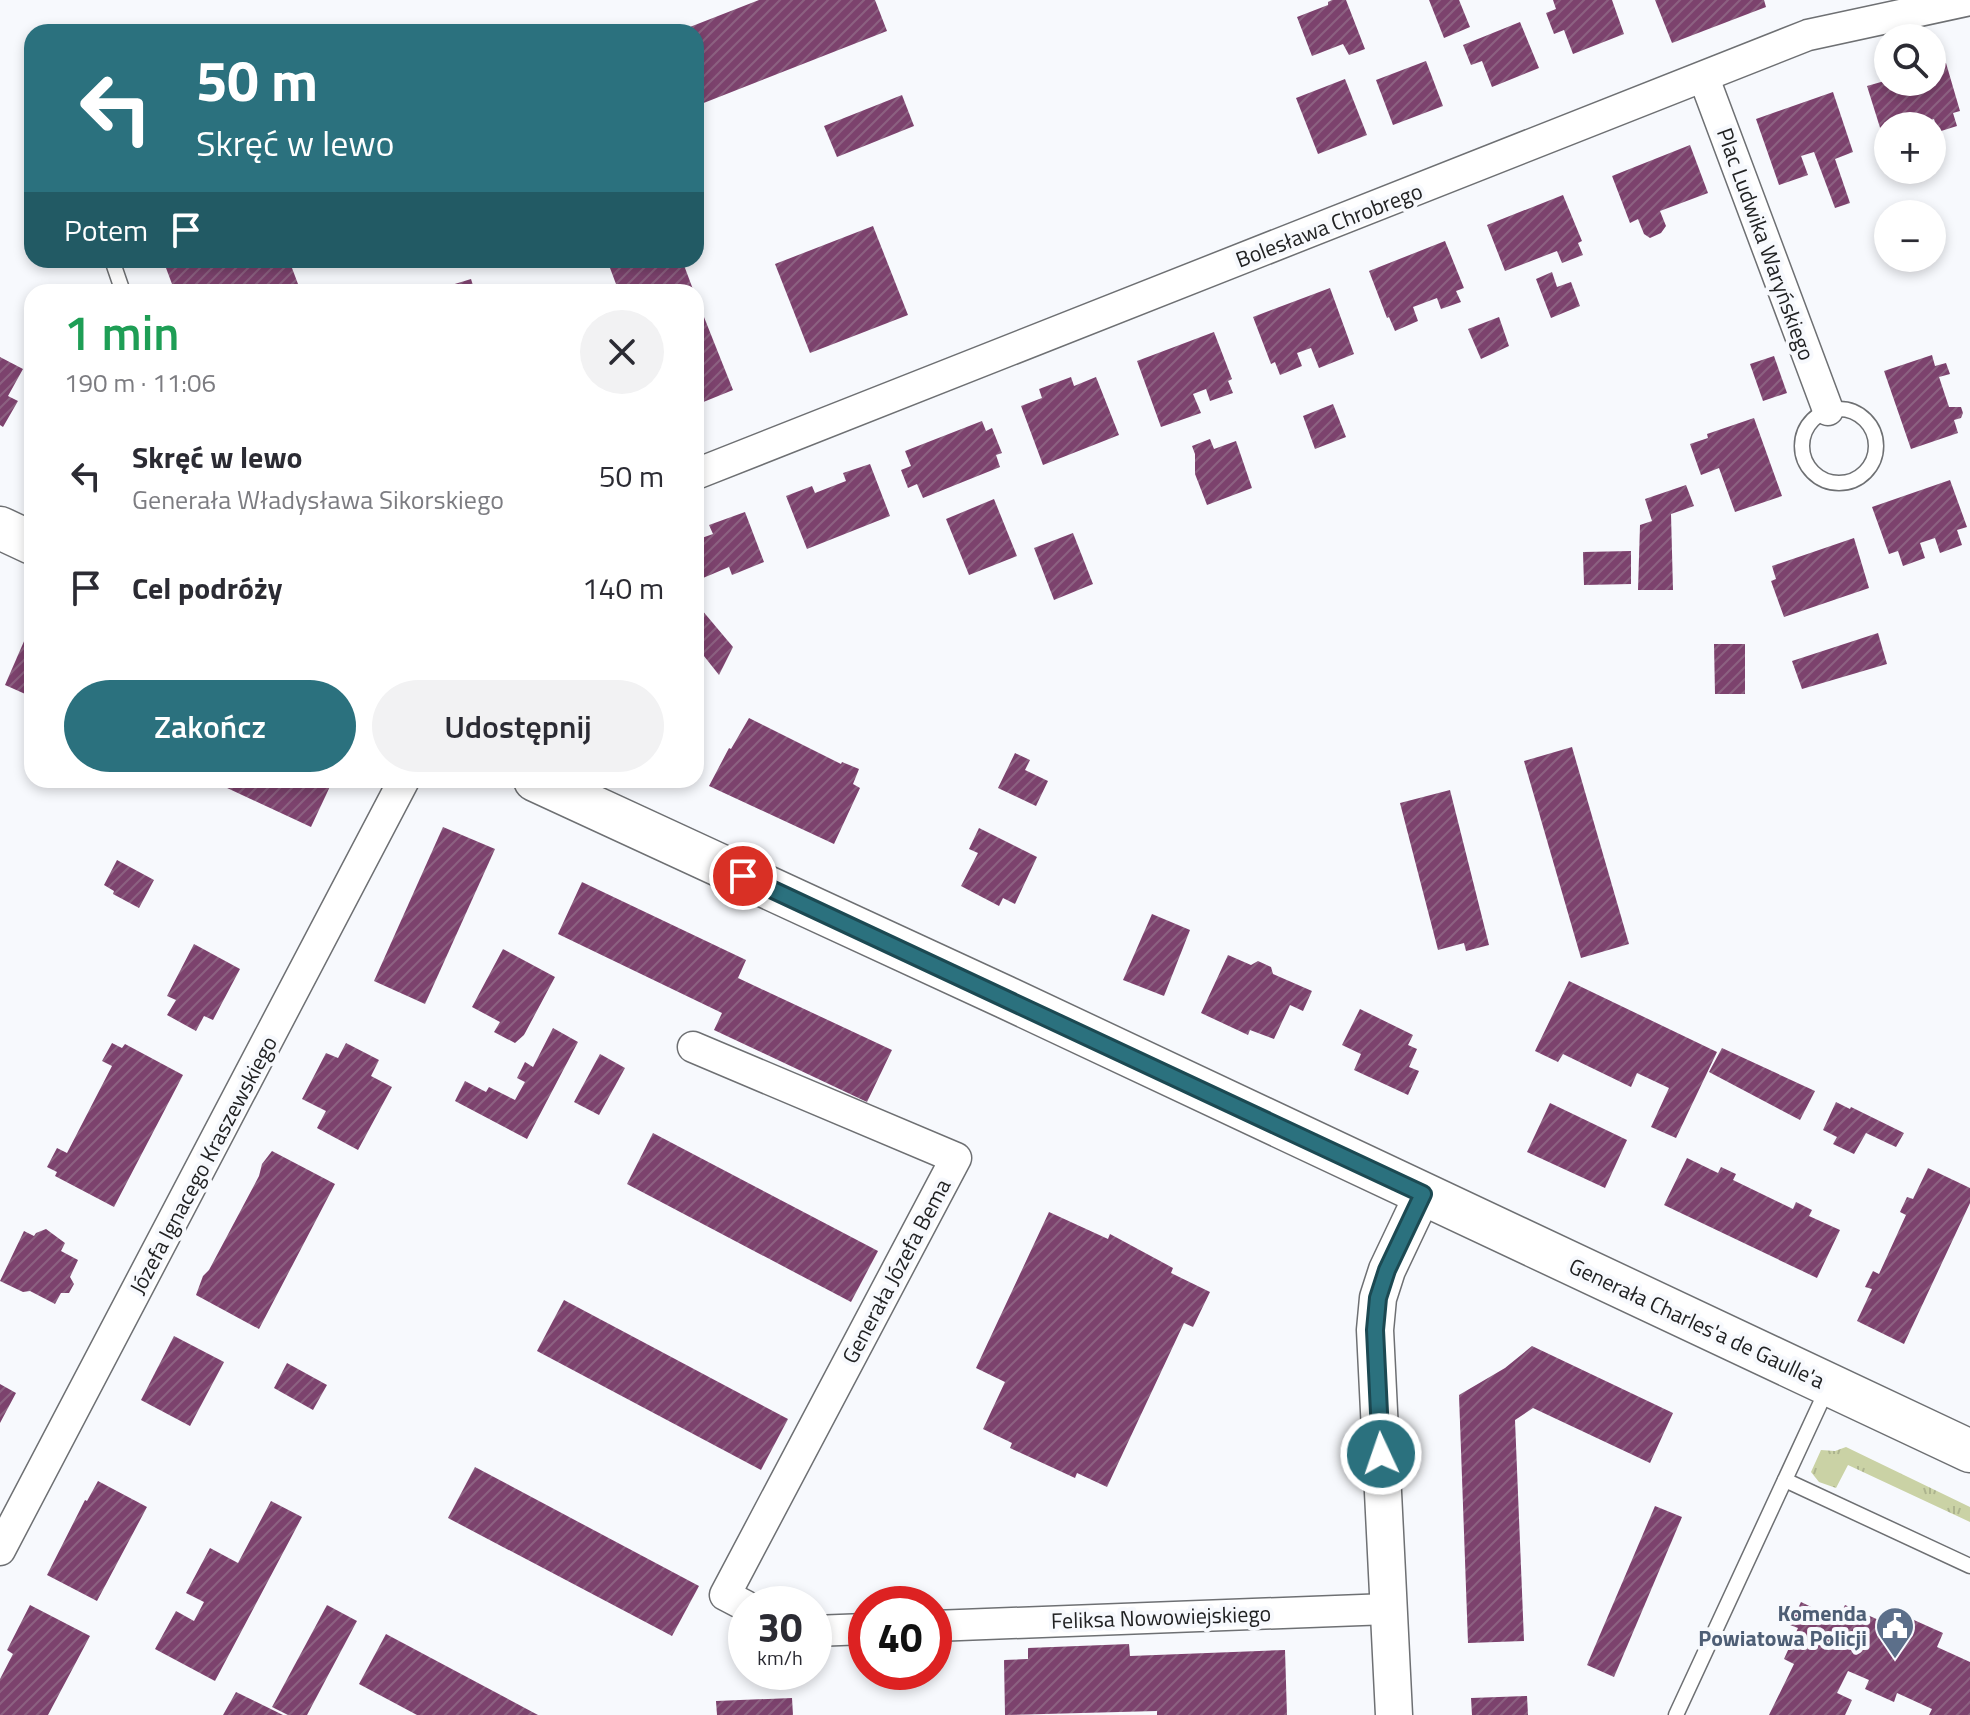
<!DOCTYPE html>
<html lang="pl">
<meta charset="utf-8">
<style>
body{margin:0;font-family:"Titillium Web",sans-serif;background:#f2f2f3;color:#2b2b33;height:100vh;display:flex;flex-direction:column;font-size:30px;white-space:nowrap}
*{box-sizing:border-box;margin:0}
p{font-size:26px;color:#7c7c81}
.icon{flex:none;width:44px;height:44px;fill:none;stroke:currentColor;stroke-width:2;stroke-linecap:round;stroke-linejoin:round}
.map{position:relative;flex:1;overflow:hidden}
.details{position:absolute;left:24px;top:284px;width:680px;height:504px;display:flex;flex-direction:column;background:#fff;border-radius:24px;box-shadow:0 4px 12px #0003}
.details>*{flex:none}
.banner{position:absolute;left:24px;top:24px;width:680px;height:244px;border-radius:24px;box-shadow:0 4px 12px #0003;background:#2b717e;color:#fff;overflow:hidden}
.buttons{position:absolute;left:1874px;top:24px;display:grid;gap:16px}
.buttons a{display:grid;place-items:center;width:72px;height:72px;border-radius:50%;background:#fff;box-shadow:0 4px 12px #0003;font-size:40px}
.speed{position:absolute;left:728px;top:1586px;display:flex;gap:16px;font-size:40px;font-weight:700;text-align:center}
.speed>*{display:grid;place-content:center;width:104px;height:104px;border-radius:50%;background:#fff;box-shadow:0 4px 12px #0003;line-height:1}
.speed small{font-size:20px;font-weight:400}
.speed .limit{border:12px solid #d22;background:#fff;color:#111}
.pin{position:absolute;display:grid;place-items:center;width:68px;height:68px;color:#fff;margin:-34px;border:4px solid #fff;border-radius:50%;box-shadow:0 2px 8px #0007}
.me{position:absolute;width:88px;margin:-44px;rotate:357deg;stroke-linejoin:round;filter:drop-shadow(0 0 6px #0008)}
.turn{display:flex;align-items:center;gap:28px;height:168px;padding:0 40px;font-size:36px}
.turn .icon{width:104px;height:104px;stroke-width:2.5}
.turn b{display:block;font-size:56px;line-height:68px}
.then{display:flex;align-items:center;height:76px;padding:0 40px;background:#0003;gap:16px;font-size:30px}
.round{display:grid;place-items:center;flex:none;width:84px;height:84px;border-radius:42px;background:#f2f2f3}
.summary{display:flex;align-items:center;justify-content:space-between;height:136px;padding:0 40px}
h1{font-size:48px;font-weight:600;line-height:60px;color:#1e9e55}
.primary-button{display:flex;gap:16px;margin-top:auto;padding:16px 40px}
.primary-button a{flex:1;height:92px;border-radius:48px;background:#2b717e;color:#fff;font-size:32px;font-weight:600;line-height:92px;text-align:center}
.primary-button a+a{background:#f2f2f3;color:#2b2b33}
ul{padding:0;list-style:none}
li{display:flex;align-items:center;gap:24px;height:112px;padding:0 40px}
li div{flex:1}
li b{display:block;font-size:30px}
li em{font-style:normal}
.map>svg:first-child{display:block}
.grass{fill:url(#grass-tufts)}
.building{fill:url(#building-hatch)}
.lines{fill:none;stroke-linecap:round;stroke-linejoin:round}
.service-casing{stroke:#6e7073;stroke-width:17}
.minor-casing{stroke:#6e7073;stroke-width:33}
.tertiary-casing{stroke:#6e7073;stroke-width:39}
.secondary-casing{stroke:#6e7073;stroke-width:45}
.service{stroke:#fff;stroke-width:14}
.minor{stroke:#fff;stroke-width:30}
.tertiary{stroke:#fff;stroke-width:36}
.secondary{stroke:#fff;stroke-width:42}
.route-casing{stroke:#1c4952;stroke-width:20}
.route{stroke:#2b717e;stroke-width:14}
.labels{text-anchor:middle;stroke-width:8;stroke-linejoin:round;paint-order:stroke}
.street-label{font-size:22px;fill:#212223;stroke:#f7f9fd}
.service-label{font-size:22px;font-weight:bold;fill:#4e5e75;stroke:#f7f9fd;text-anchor:end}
</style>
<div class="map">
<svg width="1970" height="1715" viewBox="0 0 1970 1715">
<defs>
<pattern id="grass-tufts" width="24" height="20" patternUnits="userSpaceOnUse" patternTransform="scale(2)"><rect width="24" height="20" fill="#cad2a5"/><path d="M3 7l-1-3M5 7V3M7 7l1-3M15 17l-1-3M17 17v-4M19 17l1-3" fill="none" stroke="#adb48e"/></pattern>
<pattern id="building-hatch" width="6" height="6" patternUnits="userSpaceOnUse" patternTransform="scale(2)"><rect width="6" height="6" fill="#7c426d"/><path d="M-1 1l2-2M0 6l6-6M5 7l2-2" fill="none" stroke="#8c6181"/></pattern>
</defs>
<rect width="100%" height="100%" fill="#f7f9fd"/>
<polygon class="grass" points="1846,1447 1970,1507 1970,1522 1848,1465 1836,1488 1819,1482 1811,1472 1821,1450 1835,1451"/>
<g class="building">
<polygon points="759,0 875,0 887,31 696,106 696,32 677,32"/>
<polygon points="1332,0 1346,0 1365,49 1349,55 1343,44 1312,56 1297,17 1328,5 1328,2"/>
<polygon points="1429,0 1459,0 1470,27 1444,38"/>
<polygon points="1553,0 1612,0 1624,34 1573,54 1564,30 1554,34 1546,13 1556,9"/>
<polygon points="1655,0 1764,0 1766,7 1672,43"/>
<polygon points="1520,22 1539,68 1492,87 1482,61 1471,65 1463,45"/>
<polygon points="1426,61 1443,106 1393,125 1376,80"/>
<polygon points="1946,63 1960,111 1953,113 1957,126 1938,132 1934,119 1910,126 1888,126 1888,132 1882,134 1867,86 1888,80 1932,82 1932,67"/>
<polygon points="1345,79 1367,135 1318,154 1296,98"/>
<polygon points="1833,92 1853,152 1835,159 1850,203 1835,208 1814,152 1801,156 1808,175 1779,185 1756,119"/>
<polygon points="902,95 914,126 837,157 824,126"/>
<polygon points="1690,145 1708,193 1660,211 1666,226 1661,233 1650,238 1644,234 1638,219 1630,223 1612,176"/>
<polygon points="1563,195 1582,241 1578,243 1583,255 1562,263 1557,251 1505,271 1487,225"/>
<polygon points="873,226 908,315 810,353 775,264"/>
<polygon points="1445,241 1464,288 1456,291 1461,302 1441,309 1437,298 1413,307 1418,321 1395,331 1389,317 1387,318 1369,271"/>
<polygon points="163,260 289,260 301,292 175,292"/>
<polygon points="607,260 682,260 694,292 619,292"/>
<polygon points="1552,272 1557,287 1571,282 1580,306 1551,318 1536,279"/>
<polygon points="471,279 475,292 432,292 432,291"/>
<polygon points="1330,288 1354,354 1319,368 1311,348 1297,353 1302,366 1280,375 1275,362 1271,364 1253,317"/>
<polygon points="696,297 733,390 696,405"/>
<polygon points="1499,317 1509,346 1481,359 1468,329"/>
<polygon points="1214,332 1232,379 1228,381 1233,393 1210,401 1206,389 1193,394 1201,413 1161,427 1137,361"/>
<polygon points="1932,355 1935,366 1946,363 1950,374 1939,377 1949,407 1961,407 1963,413 1961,418 1954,420 1958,433 1911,449 1884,371"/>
<polygon points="1774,356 1787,393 1763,401 1750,364"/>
<polygon points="0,357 23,369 8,396 18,401 3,427 0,425"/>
<polygon points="1071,377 1074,386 1096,377 1119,435 1043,465 1021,406 1042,398 1039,389"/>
<polygon points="1333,404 1346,437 1315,449 1303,416"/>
<polygon points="1754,418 1782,496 1735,512 1719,468 1701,475 1690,444 1708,438 1707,434"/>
<polygon points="982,421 986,431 992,428 1002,453 996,455 1000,467 923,498 917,484 908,488 901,470 911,466 905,451"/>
<polygon points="1210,439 1214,449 1236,441 1252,488 1207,505 1195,474 1195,454 1192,446"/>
<polygon points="870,464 890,516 807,549 786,496 812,486 815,493 846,481 843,473"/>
<polygon points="1950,480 1967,527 1957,530 1962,545 1940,553 1935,538 1920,543 1925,558 1903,566 1898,551 1889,554 1872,507"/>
<polygon points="1686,485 1694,506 1671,514 1673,590 1638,590 1640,525 1652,521 1645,499"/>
<polygon points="994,499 1017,556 969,575 946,519"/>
<polygon points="745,512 764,562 732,575 729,567 696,581 696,540 713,534 709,525"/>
<polygon points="1073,533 1093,584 1054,600 1034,548"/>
<polygon points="1854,538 1869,588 1784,617 1771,581 1776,579 1772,566"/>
<polygon points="1631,551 1631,584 1584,585 1583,552"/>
<polygon points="696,603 733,647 719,675 696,646"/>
<polygon points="28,632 32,634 32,697 5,685"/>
<polygon points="1878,633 1887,664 1802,689 1792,661"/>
<polygon points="1714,644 1745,644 1745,694 1715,694"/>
<polygon points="749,718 841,764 842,762 859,769 853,784 860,788 834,844 709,786 729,748 731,749"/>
<polygon points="1572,747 1629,944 1581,958 1524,761"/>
<polygon points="1015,753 1030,760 1025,770 1048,781 1036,806 998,788"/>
<polygon points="210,780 333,780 311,827"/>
<polygon points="1450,790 1489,945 1466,951 1464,943 1438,950 1400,803"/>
<polygon points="443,827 495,849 425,1004 374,981"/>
<polygon points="979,828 1037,857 1015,904 1003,898 999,906 961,886 978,853 969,849"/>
<polygon points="117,860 154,880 139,908 113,894 114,891 104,885"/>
<polygon points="582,882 746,960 738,978 892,1050 867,1102 714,1030 722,1013 558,934"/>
<polygon points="1152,914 1190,930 1164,996 1123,980"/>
<polygon points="194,944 240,969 213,1020 204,1016 196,1031 167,1015 176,1000 167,996"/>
<polygon points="503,949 555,977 524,1035 515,1043 494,1032 500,1022 472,1007"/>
<polygon points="1228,955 1251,965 1258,961 1271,967 1273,974 1312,991 1303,1011 1290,1005 1274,1039 1250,1030 1248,1035 1201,1013"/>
<polygon points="1569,981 1717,1052 1676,1138 1651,1127 1669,1088 1637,1073 1631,1087 1563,1054 1558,1062 1535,1051"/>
<polygon points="1360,1009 1413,1035 1408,1045 1417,1049 1409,1067 1419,1071 1408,1095 1354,1070 1361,1054 1342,1045"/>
<polygon points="553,1028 578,1042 527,1139 455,1101 465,1081 486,1092 489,1087 515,1100 525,1082 517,1078 525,1062 533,1067"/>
<polygon points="112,1043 122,1048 125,1044 183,1075 114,1207 55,1176 57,1172 47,1167 57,1148 67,1153 112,1066 102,1061"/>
<polygon points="346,1043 379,1060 371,1076 392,1087 358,1150 317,1128 326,1111 302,1099 326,1053 338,1058"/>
<polygon points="1722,1048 1815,1091 1800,1120 1709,1072"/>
<polygon points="600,1054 625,1068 599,1115 574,1102"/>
<polygon points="1836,1102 1850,1109 1851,1107 1904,1133 1896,1147 1866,1133 1854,1154 1833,1144 1837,1137 1823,1130"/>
<polygon points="1550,1103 1627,1140 1605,1188 1527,1152"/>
<polygon points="653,1133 878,1251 851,1302 627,1184"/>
<polygon points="272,1151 335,1184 259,1329 196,1295 203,1276 209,1270 259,1176 262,1164"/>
<polygon points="1687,1158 1718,1173 1721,1167 1736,1174 1733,1180 1793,1209 1796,1202 1812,1210 1809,1216 1840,1230 1817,1278 1664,1205"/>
<polygon points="1928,1168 1970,1188 1970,1203 1904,1344 1857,1321 1872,1289 1865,1287 1873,1271 1879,1274 1906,1215 1900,1212 1907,1197 1913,1199"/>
<polygon points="1049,1212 1108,1239 1110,1234 1173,1268 1171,1273 1210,1292 1193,1327 1184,1323 1107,1487 1077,1473 1075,1478 1010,1448 1012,1443 983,1429 1005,1382 976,1368"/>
<polygon points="46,1229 65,1243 61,1251 78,1260 70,1277 74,1284 69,1293 61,1293 55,1304 30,1291 23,1292 0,1281 24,1231 34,1236 36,1233"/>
<polygon points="564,1300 788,1419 761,1470 537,1351"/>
<polygon points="174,1336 224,1362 190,1426 141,1400"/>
<polygon points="1532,1346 1673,1413 1650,1463 1533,1408 1515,1420 1524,1641 1468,1643 1459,1395 1505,1368"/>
<polygon points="287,1363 327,1385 313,1410 274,1388"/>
<polygon points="0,1384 16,1393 0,1423"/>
<polygon points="475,1467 699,1586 672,1636 448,1518"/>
<polygon points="98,1481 147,1507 97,1601 47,1575 85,1500 87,1501"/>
<polygon points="271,1501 302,1517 215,1681 155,1649 176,1611 194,1621 204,1602 186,1593 210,1548 238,1563"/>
<polygon points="1655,1506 1682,1517 1614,1677 1587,1665"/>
<polygon points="1801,1602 1838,1620 1845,1605 1890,1625 1896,1612 1943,1633 1937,1647 1970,1662 1970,1715 1929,1715 1932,1709 1897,1693 1894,1702 1865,1689 1869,1680 1848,1671 1837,1693 1852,1700 1845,1715 1769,1715 1794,1664 1784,1659 1798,1628 1790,1625"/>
<polygon points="30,1605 90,1636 48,1715 0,1715 0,1679 13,1654 7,1650"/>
<polygon points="327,1605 357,1621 307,1715 288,1715 272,1707"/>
<polygon points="386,1634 538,1715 417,1715 359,1684"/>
<polygon points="1129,1644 1130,1656 1285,1650 1287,1715 1157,1715 1157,1711 1005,1715 1004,1660 1028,1659 1028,1648"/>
<polygon points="236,1692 283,1715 223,1715"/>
<polygon points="1527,1696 1528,1715 1472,1715 1471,1698"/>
<polygon points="792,1698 793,1715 717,1715 716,1701"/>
</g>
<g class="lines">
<g class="service-casing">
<g id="service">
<polyline points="112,260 123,292"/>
<circle cx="1839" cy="446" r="37"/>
<polyline points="1785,1480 1970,1566"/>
<polyline points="1676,1715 1827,1389"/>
</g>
</g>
<g class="minor-casing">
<g id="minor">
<polyline points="1704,78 1828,410"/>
<polyline points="696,474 1808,35 1970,0"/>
<polyline points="693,1047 956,1158 725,1595 746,1606"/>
<polyline points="0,1550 404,780"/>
<polyline points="934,1626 1388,1609"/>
<polyline points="814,1631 866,1629"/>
</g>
</g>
<g class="tertiary-casing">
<polyline id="tertiary" points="1394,1715 1375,1330 1378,1298 1387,1270 1423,1194"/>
</g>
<g class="secondary-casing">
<g id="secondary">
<polyline points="0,528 32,543"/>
<polyline points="535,780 1005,997 1970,1451"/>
</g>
</g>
<use href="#service" class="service"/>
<use href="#minor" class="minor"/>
<use href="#tertiary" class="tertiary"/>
<use href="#secondary" class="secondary"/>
</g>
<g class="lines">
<g class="route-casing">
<polyline id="route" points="743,876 1423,1194 1387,1270 1378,1298 1375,1330 1381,1454"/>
</g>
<use href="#route" class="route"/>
</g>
<defs>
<g id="civic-pin" transform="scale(2)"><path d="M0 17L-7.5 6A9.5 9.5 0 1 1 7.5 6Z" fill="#5c6f8a" stroke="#f7f9fd"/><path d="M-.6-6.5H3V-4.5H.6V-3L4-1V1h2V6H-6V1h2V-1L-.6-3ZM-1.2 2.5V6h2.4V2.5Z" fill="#fff"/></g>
</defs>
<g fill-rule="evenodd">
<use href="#civic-pin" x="1895" y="1626"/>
</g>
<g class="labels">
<g class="street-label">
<text transform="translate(1329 225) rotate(-21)" y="8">Bolesława Chrobrego</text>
<text transform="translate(1766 244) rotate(70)" y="8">Plac Ludwika Waryńskiego</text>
<text transform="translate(203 1165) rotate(-62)" y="8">Józefa Ignacego Kraszewskiego</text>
<text transform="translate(896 1271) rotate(-62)" y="8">Generała Józefa Bema</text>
<text transform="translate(1697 1323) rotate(25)" y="8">Generała Charles'a de Gaulle'a</text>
<text transform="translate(1161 1617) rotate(-2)" y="8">Feliksa Nowowiejskiego</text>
</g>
<g class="service-label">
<text x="1867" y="1621">Komenda<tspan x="1867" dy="25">Powiatowa Policji</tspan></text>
</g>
</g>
</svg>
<div class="buttons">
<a><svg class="icon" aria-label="search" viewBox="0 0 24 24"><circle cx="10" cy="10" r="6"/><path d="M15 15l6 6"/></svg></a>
<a>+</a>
<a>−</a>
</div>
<div class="speed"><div>30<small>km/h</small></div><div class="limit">40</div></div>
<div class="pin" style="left:743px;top:876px;background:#d93025"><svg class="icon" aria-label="arrive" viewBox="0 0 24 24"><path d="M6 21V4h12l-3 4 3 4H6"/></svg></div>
<svg class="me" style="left:1381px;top:1454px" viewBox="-20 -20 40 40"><circle r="17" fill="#2b717e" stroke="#fff" stroke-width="3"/><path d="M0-11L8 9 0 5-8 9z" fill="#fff"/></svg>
<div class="banner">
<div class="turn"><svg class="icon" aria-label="left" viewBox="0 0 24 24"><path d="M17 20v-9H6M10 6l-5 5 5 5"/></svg><div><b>50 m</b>Skręć w lewo</div></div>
<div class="then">Potem<svg class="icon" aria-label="arrive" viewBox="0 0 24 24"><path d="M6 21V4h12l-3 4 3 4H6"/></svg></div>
</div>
<section class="details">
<div class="summary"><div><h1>1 min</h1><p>190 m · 11:06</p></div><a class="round"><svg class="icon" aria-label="close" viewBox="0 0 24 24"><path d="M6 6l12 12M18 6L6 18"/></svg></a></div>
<ul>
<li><svg class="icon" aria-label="left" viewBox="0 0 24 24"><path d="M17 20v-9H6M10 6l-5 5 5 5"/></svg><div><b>Skręć w lewo</b><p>Generała Władysława Sikorskiego</p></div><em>50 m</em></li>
<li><svg class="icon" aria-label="arrive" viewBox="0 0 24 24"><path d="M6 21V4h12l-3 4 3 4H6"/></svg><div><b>Cel podróży</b></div><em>140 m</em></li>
</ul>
<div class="primary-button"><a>Zakończ</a><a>Udostępnij</a></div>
</section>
</div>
